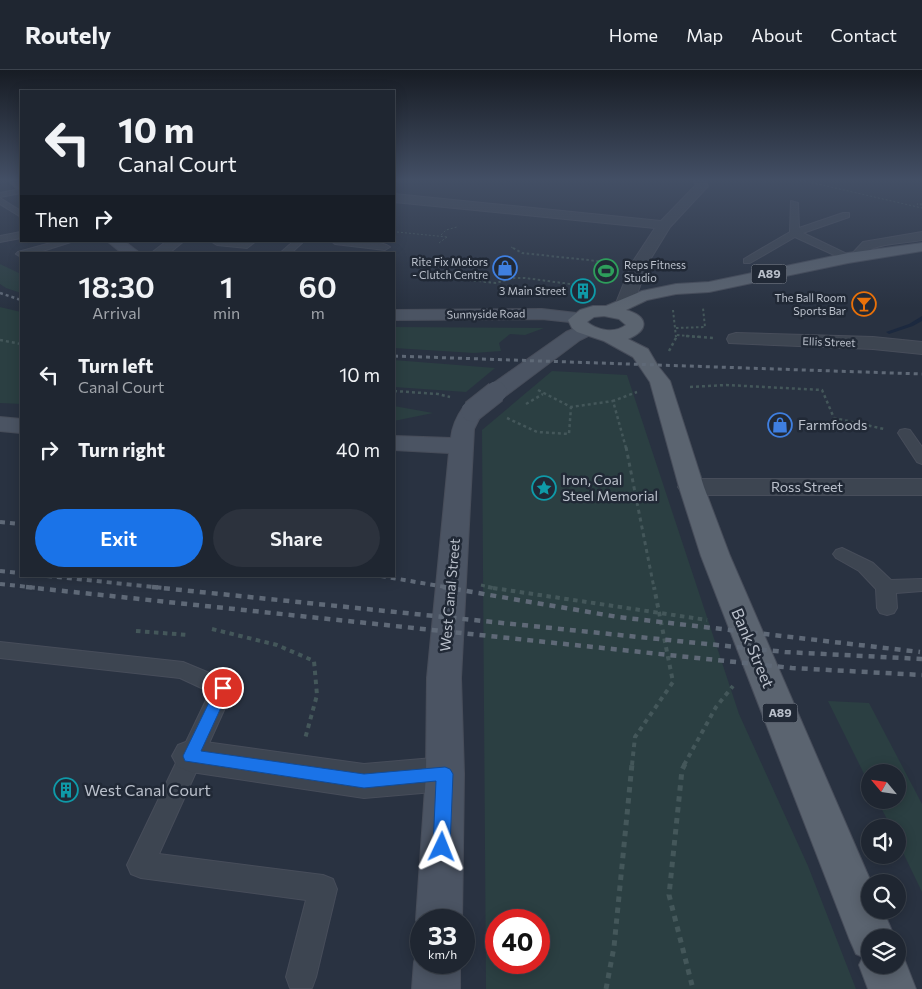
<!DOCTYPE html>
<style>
body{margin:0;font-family:Commissioner,sans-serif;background:#2c323d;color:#f1f3f6;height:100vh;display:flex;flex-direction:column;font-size:19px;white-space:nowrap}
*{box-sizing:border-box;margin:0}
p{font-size:16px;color:#a1a5ab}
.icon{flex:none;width:28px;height:28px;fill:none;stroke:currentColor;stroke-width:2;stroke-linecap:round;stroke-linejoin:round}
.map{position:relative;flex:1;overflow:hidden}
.details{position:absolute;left:20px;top:182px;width:375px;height:325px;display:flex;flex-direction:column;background:#1f2631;border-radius:0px;box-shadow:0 2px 12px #0003,0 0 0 1px #3c434d}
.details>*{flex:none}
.top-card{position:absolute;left:20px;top:20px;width:375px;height:152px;border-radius:0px;box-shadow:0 2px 12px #0003,0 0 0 1px #3c434d;background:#1f2631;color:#f1f3f6;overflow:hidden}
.needle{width:32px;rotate:299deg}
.fabs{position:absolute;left:861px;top:694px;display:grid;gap:10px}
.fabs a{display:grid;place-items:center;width:45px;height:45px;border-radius:50%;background:#1f2631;box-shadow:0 2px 12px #0003,0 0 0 1px #3c434d;font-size:25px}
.speed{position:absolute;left:410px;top:839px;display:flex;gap:10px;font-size:25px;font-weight:700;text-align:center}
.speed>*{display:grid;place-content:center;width:65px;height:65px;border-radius:50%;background:#1f2631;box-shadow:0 2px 12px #0003,0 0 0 1px #3c434d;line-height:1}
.speed small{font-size:12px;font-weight:400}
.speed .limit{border:8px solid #d22;background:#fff;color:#111}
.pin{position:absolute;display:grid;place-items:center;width:42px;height:42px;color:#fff;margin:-21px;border:2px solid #fff;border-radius:50%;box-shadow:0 1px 5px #0007}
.me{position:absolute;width:55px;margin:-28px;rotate:2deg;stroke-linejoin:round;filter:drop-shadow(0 0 4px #0008)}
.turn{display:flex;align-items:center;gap:18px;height:105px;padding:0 15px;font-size:22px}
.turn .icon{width:65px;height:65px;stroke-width:2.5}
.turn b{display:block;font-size:35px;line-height:42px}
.then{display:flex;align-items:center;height:48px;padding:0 15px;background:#0003;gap:10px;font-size:19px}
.eta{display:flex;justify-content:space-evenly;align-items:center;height:85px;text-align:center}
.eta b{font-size:30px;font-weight:600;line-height:35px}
.action{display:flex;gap:10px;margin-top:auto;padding:10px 15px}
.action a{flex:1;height:58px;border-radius:30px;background:#1a73e8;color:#fff;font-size:20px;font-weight:600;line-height:58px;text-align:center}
.action a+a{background:#2c323d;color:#f1f3f6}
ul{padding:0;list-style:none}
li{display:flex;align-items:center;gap:15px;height:75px;padding:0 15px}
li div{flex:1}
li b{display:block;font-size:19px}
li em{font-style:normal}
header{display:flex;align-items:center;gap:30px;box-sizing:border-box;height:70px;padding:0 25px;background:#1f2631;border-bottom:1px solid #3c434d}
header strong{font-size:24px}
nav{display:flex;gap:28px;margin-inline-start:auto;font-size:18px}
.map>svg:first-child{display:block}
.green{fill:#2b3f42;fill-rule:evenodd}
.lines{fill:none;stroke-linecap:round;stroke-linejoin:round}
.stream{fill:#1c293f;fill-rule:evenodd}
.lane-casing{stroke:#474d5a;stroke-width:2}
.street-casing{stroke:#474d5a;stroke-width:2}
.secondary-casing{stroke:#474d5a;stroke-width:2}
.primary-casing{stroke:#474d5a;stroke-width:2}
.path-far5{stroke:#44575a;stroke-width:1;stroke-dasharray:2 2;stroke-linecap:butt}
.path-far4{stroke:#44575a;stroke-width:2;stroke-dasharray:2.5 2.5;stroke-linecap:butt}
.path-far3{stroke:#44575a;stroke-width:2.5;stroke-dasharray:3 3;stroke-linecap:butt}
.path-far2{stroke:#44575a;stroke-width:3;stroke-dasharray:4 4;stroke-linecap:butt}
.path-far1{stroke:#44575a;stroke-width:4;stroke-dasharray:4.5 4.5;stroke-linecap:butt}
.path{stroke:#44575a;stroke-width:5;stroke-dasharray:5.5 5.5;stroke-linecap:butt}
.lane{fill:#3d4551;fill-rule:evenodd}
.street{fill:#3d4551;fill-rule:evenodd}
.secondary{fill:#4b5463;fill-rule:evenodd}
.primary{fill:#5b6470;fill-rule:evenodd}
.rail-far3{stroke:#5f6977;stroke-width:2.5;stroke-dasharray:3 3;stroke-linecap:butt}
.rail-far2{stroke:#5f6977;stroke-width:3;stroke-dasharray:4 4;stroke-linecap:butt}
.rail-far1{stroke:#5f6977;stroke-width:4;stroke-dasharray:5 5;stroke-linecap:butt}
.rail{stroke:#5f6977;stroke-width:4.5;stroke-dasharray:6 6;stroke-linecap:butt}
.secondary-bridge-casing{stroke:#474d5a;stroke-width:23;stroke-linecap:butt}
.path-bridge{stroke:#44575a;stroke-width:4;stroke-dasharray:4.5 4.5;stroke-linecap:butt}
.secondary-bridge{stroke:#4b5463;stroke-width:21}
.route{fill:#1a73e8;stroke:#114b97}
.labels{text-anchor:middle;stroke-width:5;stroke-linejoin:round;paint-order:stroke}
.far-poi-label{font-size:11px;fill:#bac0cb;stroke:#212936;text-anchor:end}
.far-street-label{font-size:11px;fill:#bac0cb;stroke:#212936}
.shield{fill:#212936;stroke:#8c939e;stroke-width:1}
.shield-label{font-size:12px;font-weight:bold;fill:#bac0cb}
.poi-label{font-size:14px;fill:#bac0cb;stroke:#212936;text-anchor:start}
.street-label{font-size:14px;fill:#bac0cb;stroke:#212936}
.near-street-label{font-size:16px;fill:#bac0cb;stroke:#212936}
.near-poi-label{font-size:16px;fill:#bac0cb;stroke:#212936;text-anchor:start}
</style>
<header>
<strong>Routely</strong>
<nav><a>Home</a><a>Map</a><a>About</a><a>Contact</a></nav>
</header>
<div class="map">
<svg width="922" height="919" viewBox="0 0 922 919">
<rect width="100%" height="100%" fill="#293241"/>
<g class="green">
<polygon points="0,194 21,204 21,223 6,218 0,214"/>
<polygon points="0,237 21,242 21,334 0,333"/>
<polygon points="394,257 544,258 525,265 510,264 499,273 501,281 474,283 394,278"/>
<polygon points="394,290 495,298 466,322 394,317"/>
<path d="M552,301L627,305L739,644L808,796L856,919H486L482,360ZM496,850H539V892H496Z"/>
<polygon points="394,336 433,343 394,351"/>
<polygon points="828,631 869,633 922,734 922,822 898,772 898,758 891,757 877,730 898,730 898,702 870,702 870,716"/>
</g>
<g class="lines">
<polygon class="stream" points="922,246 922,251 913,256 889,264 886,262 909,254"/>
<g class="lane-casing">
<g id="lane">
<polygon points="21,119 21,123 0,127 0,123"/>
<polygon points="0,128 21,141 21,147 0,134"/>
<polygon points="791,131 798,133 799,158 843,143 849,143 849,147 803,163 851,186 851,190 845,190 795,167 750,193 744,193 744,189 790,162"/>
<polygon points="21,162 21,168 0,172 0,166"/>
<polygon points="58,171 74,171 33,184 21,184 21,187 16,184 18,182"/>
<polygon points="256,171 247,178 217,175 212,172"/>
<polygon points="294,171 304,171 290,184 279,184"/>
<path d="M331,171C345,171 379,169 390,177L385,180L335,174Z"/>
<polygon points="905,359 910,360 922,377 922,394 917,392 898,363 900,360"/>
<polygon points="842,478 873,493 891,510 922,509 922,521 896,523 897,538 894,543 887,545 880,543 877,538 876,519 859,501 836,488 833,484 836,480"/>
<polygon points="0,572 183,592 231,612 234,618 159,784 323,805 333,809 337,819 316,907 312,918 290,918 286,907 306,830 141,808 131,804 127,795 210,622 180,608 0,588"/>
</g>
</g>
<g class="street-casing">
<g id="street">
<polygon points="696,109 704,109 708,116 670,157 648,193 634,233 631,237 625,238 619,237 616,233 632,193 655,158 394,132 394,124 661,151 696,115 694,112"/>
<path d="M922,162V170C907,173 888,173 874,178C864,182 865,194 852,190L849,187L863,172Z"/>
<polygon points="167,171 184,171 168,184 150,184"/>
<polygon points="736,263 873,267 922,272 922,284 873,279 729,273 727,269 729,265"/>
<polygon points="691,409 922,409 922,425 691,425 682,422 678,417 682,412"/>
<polygon points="191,670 364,694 445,687 459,692 464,704 459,716 445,721 364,728 191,702 178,697 172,686 178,675"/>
</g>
</g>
<g class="secondary-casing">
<g id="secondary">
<polygon points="7,109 20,109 21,120 17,119"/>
<polygon points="107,171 124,171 141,184 123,184"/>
<polygon points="542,239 585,244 588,248 585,252 579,253 542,249 394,250 394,240"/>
<polygon points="585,254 592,256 594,260 592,264 580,270 504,327 496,328 488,327 485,322 488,317 566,262"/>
<path d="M472,334L480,336L483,341L474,359L461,608L464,704L462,850H421V862L416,850L426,704L427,608L449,383L394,380V366L451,368C452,356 457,346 464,336Z"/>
<polygon points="0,347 21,349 21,363 0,361"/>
<polygon points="420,875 421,892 460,892 460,919 412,919 414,892"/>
</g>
</g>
<g class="primary-casing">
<path id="primary" d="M922,173V181L848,193L709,222L676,224L647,230L626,240C648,246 650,260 628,269L648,279L658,296L670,311L704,417L730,486L871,812L870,840H883L895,868H870V895H898V877L900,878L916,919H868L859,895L863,887L856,884L849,868L701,486L679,417L650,312L633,287L604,271L577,262L572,258L568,250L580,240L593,236H606L642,221L676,214L709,212L848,183ZM604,246L619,249L626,255C614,264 597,260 587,252L594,247Z"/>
</g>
<g class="path-far5">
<polyline points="796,109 922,138"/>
<polyline points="922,134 917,134 922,135"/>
<polyline points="397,162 447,167"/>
<polyline points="441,165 446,160 457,157"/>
<polyline points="439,173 447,167"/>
<polyline points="511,177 515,179"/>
</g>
<g class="path-far4">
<polyline points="513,178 522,183 616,193"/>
<polyline points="414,204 496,213 514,208 525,208 593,217"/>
<polyline points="673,240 676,267"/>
<polyline points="676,258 705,257 703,238"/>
<polyline points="677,265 701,267"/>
</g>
<g class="path-far3">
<polyline points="686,266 714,268"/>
<polyline points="0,270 21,274"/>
<polyline points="669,281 677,266"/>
<polyline points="690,317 726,315 822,320 834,348 884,359"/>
<polyline points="538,320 571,337 613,331"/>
<polyline points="394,321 438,324 450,327"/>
<polyline points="526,334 543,324"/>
<polyline points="507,348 537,362 569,364 571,337"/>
<polyline points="626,378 613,331 637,322"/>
</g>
<g class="path-far2">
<polyline points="626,377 654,518"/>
<polyline points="481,515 493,518"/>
</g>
<g class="path-far1">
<polyline points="488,517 493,518"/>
<polyline points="212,559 277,575 314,591 317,625 305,669"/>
<polyline points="136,561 188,565"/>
<polyline points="632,695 635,667 673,612 654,517"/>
<polyline points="684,695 716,637 733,616"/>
</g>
<g class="path">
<polyline points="685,694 682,700 669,825 693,919"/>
<polyline points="606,919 614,877 632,694"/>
</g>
<use href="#lane" class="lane"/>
<use href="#street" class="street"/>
<use href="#secondary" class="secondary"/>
<use href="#primary" class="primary"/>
<polyline class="rail-far3" points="0,223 21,230"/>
<polyline class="rail-far2" points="394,286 922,304"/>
<g class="rail-far1">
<polyline points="0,452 21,454"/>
<polyline points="0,501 21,503"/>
<polyline points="47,506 164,518"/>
<polyline points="381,506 451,518"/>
<polyline points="0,514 38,518"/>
</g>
<g class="rail">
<polyline points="26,517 792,598 922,605"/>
<polyline points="152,517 785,582 922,589"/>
<polyline points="443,517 618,547 920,582"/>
</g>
<g class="secondary-bridge-casing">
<polyline id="secondary-bridge" points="472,341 496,322"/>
</g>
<polyline class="path-bridge" points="493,518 707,550"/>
<use href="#secondary-bridge" class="secondary-bridge"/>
</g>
<linearGradient id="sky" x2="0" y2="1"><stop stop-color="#171c24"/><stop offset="0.46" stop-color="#434f65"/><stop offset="1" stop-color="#434f65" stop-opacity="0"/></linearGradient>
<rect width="922" height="238" fill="url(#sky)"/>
<polygon class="route" points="223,612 228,614 230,618 201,681 364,704 445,697 450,699 453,704 450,777 448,783 442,785 436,783 433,777 436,711 364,718 185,691 183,686 216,618 218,614"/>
<defs>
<g id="shop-ring" transform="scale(1.25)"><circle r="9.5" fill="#212936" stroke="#3f7fe0" stroke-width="1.5"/><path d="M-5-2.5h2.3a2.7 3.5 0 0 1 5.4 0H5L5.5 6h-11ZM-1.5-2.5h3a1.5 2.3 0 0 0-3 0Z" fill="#3f7fe0"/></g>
<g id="stadium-ring" transform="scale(1.25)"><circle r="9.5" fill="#212936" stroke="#2e9e5b" stroke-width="1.5"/><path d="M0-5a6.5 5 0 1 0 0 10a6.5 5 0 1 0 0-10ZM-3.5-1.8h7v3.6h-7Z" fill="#2e9e5b"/></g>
<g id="building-ring" transform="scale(1.25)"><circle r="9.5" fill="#212936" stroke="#0f9aa8" stroke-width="1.5"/><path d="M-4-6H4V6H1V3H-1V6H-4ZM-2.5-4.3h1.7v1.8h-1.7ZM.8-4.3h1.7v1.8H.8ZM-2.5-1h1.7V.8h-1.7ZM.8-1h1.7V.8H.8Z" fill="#0f9aa8"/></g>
<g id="bar-ring" transform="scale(1.25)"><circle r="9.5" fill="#212936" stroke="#e8710a" stroke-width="1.5"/><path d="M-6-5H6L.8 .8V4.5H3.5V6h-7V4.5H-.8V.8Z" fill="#e8710a"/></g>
<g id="sight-ring" transform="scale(1.25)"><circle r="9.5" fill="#212936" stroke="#0f9aa8" stroke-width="1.5"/><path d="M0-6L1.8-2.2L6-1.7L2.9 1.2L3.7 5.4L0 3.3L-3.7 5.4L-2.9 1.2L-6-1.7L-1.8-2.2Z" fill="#0f9aa8"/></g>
</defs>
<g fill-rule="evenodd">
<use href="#shop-ring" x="505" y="198"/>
<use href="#stadium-ring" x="606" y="201"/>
<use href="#building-ring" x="583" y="221"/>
<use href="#bar-ring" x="864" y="234"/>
<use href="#shop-ring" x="780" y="355"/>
<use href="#sight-ring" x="544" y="418"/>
<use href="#building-ring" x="66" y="720"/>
</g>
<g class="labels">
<g class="far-poi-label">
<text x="488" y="196">Rite Fix Motors<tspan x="488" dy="13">- Clutch Centre</tspan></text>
<text x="624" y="199" text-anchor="start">Reps Fitness<tspan x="624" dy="13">Studio</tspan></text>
<text x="566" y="225">3 Main Street</text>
<text x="846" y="232">The Ball Room<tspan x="846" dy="13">Sports Bar</tspan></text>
</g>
<g class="far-street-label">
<text transform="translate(486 244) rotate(-1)" y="4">Sunnyside Road</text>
<text transform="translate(829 272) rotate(2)" y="4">Ellis Street</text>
</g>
<g class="shield">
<rect x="751.5" y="194.5" width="35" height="19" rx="4"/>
<rect x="762.5" y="633.5" width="35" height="19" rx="4"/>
</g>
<g class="shield-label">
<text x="769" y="208">A89</text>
<text x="780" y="647">A89</text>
</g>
<g class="poi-label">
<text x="798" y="360">Farmfoods</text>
<text x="562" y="415">Iron, Coal<tspan x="562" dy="16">Steel Memorial</tspan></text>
</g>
<g class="street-label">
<text x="807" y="422">Ross Street</text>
<text transform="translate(450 525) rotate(-85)" y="5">West Canal Street</text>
</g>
<g class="near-street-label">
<text transform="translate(753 578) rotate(67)" y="6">Bank Street</text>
</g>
<g class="near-poi-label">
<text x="84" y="726">West Canal Court</text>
</g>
</g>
</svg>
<div class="fabs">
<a><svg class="needle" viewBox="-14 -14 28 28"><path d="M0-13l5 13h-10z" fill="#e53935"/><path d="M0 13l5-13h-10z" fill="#a1a5ab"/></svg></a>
<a><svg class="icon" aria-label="sound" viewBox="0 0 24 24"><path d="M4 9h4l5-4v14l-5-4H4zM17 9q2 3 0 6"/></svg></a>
<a><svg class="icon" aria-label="search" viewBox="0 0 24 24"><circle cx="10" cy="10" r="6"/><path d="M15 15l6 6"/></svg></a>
<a><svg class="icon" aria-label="layers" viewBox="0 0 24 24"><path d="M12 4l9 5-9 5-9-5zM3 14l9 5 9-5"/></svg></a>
</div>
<div class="speed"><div>33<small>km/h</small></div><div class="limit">40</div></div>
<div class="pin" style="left:223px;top:618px;background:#d93025"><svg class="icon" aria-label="arrive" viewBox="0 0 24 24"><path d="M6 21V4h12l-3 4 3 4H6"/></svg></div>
<svg class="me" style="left:442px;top:777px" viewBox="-20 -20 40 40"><path d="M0-17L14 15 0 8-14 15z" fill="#1a73e8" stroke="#fff" stroke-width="4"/></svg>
<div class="top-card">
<div class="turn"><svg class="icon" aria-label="left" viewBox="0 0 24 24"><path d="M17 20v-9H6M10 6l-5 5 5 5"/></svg><div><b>10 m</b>Canal Court</div></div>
<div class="then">Then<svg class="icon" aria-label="right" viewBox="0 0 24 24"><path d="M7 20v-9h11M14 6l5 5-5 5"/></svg></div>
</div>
<section class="details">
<div class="eta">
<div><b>18:30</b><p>Arrival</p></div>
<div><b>1</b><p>min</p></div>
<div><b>60</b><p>m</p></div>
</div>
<ul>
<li><svg class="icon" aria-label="left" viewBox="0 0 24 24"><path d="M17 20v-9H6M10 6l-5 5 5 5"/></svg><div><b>Turn left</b><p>Canal Court</p></div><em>10 m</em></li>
<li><svg class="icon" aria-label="right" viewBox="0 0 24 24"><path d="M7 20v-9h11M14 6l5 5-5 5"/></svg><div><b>Turn right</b></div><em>40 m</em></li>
</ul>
<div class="action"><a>Exit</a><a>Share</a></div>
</section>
</div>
